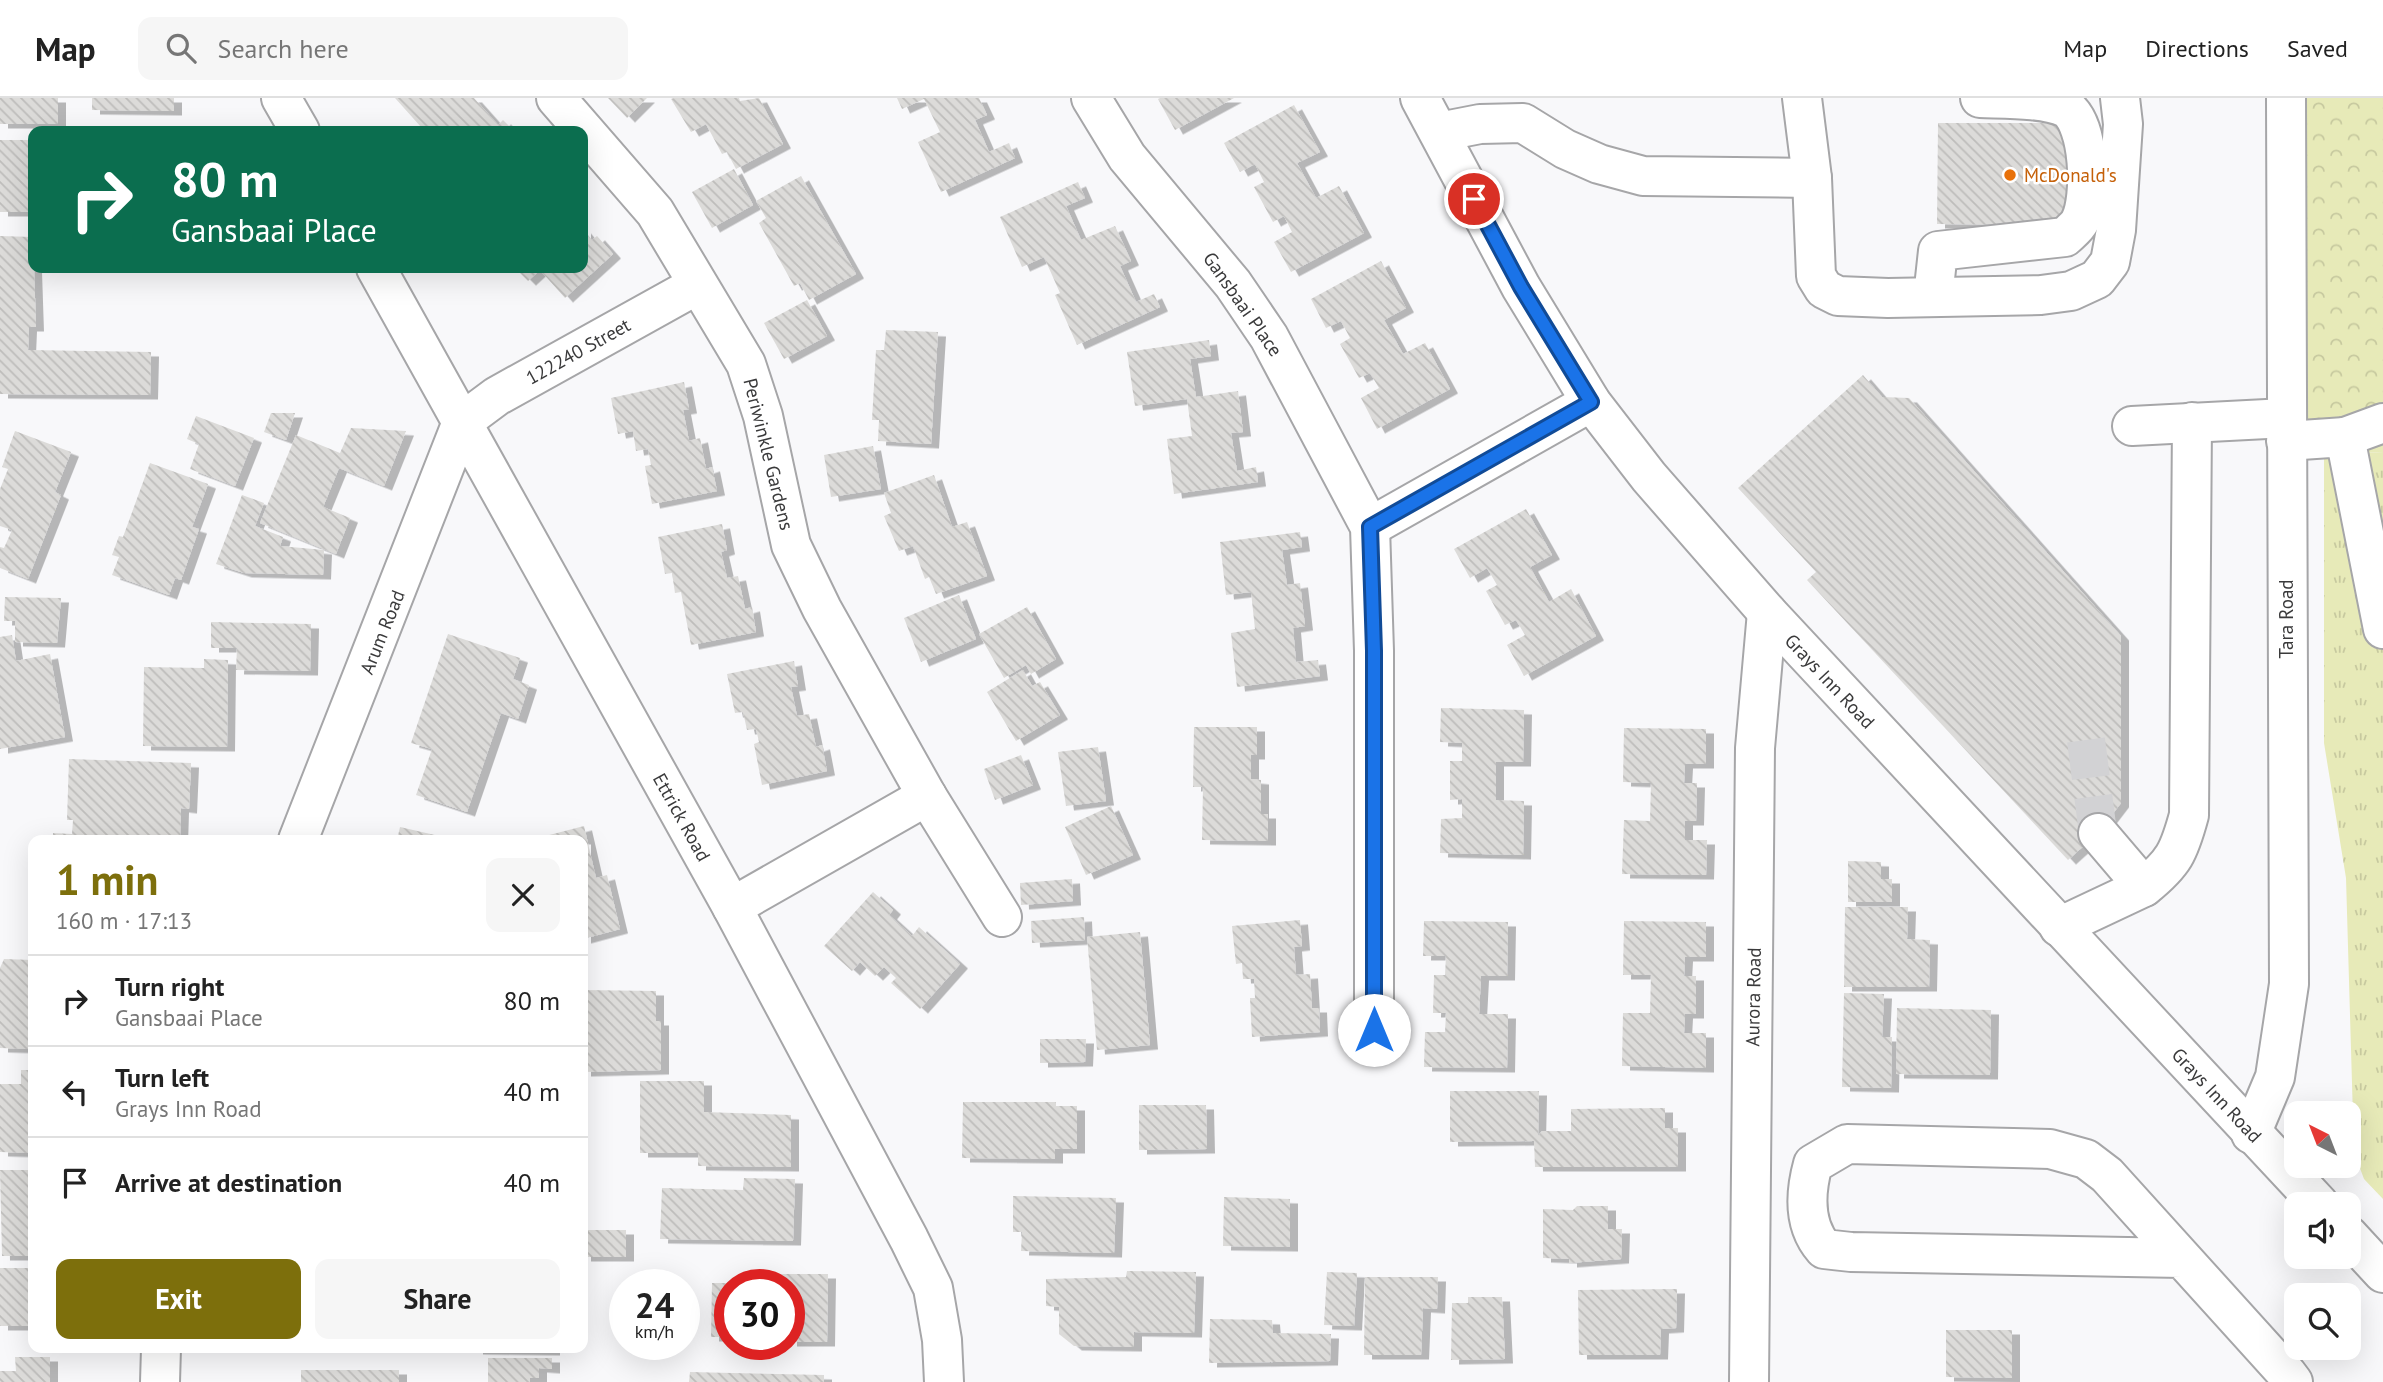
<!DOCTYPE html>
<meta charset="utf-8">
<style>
body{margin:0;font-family:"PT Sans",sans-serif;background:#f6f6f6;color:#222;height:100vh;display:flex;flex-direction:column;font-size:26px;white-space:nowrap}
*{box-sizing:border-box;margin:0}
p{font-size:23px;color:#767676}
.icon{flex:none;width:38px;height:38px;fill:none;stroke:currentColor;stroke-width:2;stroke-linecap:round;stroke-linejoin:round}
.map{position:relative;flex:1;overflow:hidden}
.side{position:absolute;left:28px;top:737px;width:560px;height:518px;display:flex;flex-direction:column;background:#fff;border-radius:14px;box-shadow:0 7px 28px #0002}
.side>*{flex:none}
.hud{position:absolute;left:28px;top:28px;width:560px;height:147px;border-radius:14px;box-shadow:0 7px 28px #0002;background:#0b6e4f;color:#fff;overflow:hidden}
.needle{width:46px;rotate:318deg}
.controls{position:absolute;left:2284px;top:1003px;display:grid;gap:14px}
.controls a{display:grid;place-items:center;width:77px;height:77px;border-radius:14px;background:#fff;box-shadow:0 7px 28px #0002;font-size:35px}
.speed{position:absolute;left:609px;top:1171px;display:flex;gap:14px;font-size:35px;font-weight:700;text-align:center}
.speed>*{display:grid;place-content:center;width:91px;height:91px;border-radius:50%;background:#fff;box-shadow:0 7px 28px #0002;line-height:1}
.speed small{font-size:18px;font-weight:400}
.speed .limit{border:10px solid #d22;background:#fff;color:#111}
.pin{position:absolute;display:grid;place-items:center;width:60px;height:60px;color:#fff;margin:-30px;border:4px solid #fff;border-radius:50%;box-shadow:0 2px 7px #0007}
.me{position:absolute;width:77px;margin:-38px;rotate:0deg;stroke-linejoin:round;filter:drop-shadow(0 0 5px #0008)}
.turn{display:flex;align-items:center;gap:24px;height:147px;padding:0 28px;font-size:32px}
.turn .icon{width:91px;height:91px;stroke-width:2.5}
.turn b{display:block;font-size:49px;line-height:60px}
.round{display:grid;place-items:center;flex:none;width:74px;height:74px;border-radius:14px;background:#f6f6f6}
.head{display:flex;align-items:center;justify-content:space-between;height:119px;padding:0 28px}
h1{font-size:42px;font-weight:700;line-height:52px;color:#7d6f0c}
.primary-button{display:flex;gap:14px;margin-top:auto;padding:14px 28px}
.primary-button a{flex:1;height:80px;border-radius:14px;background:#7d6f0c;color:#fff;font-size:28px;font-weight:700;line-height:80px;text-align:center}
.primary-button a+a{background:#f6f6f6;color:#222}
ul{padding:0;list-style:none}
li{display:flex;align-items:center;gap:21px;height:91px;padding:0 28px;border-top:2px solid #e0e0e0}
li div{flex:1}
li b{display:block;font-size:26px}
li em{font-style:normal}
header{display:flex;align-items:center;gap:42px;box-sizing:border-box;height:98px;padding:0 35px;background:#fff;border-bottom:2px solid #e0e0e0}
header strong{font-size:33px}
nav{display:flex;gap:38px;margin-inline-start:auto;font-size:24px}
.search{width:490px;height:63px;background:#f6f6f6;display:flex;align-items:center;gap:18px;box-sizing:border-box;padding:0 24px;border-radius:14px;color:#767676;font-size:26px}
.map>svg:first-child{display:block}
.grass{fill:url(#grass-tufts)}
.park{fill:url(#park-crowns)}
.building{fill:url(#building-back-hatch);filter:url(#shadow)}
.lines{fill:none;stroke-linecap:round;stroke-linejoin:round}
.minor-tunnel{stroke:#d2d2d4;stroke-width:38;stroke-dasharray:38 19;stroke-linecap:butt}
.minor-casing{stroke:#a6a6a8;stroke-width:42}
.minor{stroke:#fff;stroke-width:38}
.route-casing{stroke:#114b97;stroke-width:18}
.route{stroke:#1a73e8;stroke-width:12}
.food-dot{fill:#e8710a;stroke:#fff;stroke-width:2.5}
.labels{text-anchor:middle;stroke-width:5;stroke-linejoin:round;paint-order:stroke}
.food-label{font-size:19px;fill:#c56008;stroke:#fff;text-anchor:start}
.street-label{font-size:19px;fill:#3a3a3b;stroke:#fff}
</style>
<header>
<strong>Map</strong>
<div class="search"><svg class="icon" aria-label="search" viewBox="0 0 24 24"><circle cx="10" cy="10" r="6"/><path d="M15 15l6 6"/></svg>Search here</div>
<nav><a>Map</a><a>Directions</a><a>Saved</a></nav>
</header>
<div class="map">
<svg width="2383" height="1284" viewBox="0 0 2383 1284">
<defs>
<pattern id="grass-tufts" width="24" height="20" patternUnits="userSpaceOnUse" patternTransform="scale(1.75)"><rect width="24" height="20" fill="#e7eab8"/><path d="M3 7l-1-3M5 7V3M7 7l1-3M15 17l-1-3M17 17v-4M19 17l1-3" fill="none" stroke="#c7c99f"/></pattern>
<pattern id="park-crowns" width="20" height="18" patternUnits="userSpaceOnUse" patternTransform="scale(1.75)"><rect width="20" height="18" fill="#e7eab8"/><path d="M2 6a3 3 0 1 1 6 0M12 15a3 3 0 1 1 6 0" fill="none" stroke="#c7c99f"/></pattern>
<pattern id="building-back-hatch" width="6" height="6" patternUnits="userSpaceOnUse" patternTransform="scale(1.75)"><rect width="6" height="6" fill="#dcdbd9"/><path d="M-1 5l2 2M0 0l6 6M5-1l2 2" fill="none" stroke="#bebdbb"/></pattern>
<filter id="shadow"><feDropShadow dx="8" dy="4.5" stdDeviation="0" flood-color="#0004"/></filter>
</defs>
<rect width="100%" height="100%" fill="#f8f8fa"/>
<polygon class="grass" points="2383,354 2383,1101 2364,1081 2354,1054 2346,780 2324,645 2324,357"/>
<polygon class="park" points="2286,0 2383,0 2383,354 2286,359"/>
<g class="building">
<rect x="0" y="0" width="58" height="26"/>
<polygon points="92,0 174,0 174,13 92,12"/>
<polygon points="395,0 474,0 498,27 503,22 514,33 416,33 421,29"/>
<polygon points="608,0 647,0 627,20"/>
<polygon points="674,0 739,0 740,3 759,0 783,46 736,71 727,54 722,56 706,26 691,34 671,1"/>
<polygon points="897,0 979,0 987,17 975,22 989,54 1009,45 1015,60 941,94 918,44 940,34 924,1 902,11"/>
<polygon points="1160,0 1234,0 1175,32 1158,1"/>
<polygon points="1294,7 1320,54 1297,65 1316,100 1339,88 1364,135 1291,174 1274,144 1292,134 1284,118 1273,124 1254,89 1264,84 1255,66 1240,74 1224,45"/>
<polygon points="1938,25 2066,25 2066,57 2083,57 2083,97 2066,96 2065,127 1937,126"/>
<rect x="0" y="42" width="33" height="72"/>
<polygon points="734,71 753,107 712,130 692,94"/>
<polygon points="801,78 856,176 809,202 800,185 794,188 759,125 766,120 756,103"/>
<polygon points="1078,84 1085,100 1066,108 1081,142 1115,128 1131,163 1120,168 1136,204 1154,196 1160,209 1077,247 1055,197 1060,195 1044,159 1022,169 1000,119"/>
<polygon points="583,131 592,142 597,138 613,156 565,200 540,172 528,183 515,170 583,170"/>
<polygon points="0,138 33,139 36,229 29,229 28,252 151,254 150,297 0,296"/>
<polygon points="1381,163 1406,210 1384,222 1403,256 1425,245 1450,291 1377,331 1361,300 1379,290 1370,275 1359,280 1340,246 1350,240 1341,223 1326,230 1311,201"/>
<polygon points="807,202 827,238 784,261 764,225"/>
<polygon points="886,232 938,234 931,346 878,343 879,322 872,322 876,252 884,252"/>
<polygon points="1209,242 1211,258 1190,261 1196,299 1238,293 1243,334 1231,335 1237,373 1256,369 1258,384 1174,396 1167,341 1192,338 1187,301 1135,308 1127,254"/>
<polygon points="1863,277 1882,299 1909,300 2121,538 2121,705 2098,735 2068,762 1807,482 1816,474 1738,390"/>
<polygon points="684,284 689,311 683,312 689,343 700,340 706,371 712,369 717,393 652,406 645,368 651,367 648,351 636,353 633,333 618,336 611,300"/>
<polygon points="271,315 295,315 286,342 264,334"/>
<polygon points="196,318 254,340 235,388 190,371 199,346 187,341"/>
<polygon points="351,330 406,333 384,388 339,370 323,409 350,420 336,456 260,425 296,337 340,355"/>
<polygon points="15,333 71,354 55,394 61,397 28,481 0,470 0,449 4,450 12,432 0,428 0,391 8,371 2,369"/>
<polygon points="873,348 881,391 831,399 824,357"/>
<polygon points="150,365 208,386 192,429 199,431 181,482 175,480 169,497 112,477 119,459 112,457 119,438 123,439"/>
<polygon points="934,377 952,429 967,424 987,478 936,496 929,479 925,481 913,448 899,453 884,418 891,415 884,395"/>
<polygon points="242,397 264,405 255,428 283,439 280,448 324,452 323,477 244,475 216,466"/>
<polygon points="1526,411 1552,457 1530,469 1549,504 1571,491 1596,538 1524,578 1507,547 1525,537 1516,522 1505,527 1486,493 1497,487 1487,470 1470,480 1454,451"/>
<polygon points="722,426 727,452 721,454 727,480 738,478 745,511 752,509 756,534 691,547 681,494 675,495 672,475 665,476 658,439"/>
<polygon points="1300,434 1302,449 1282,452 1287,487 1300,485 1305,528 1293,530 1296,564 1318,562 1320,578 1237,589 1231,535 1255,531 1251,494 1226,497 1220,444"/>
<polygon points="959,497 976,541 921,564 904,520"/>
<polygon points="5,499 61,500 57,545 15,544 15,523 4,523"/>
<polygon points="1027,509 1056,561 1031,576 1026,567 1004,580 979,536"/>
<polygon points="211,524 311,526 310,573 236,572 237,550 211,550"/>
<polygon points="448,536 520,560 513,581 529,587 518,621 501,615 467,714 416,697 432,651 411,645"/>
<polygon points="12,537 16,563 50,556 65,639 0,651 0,539"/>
<polygon points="204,561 228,562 227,649 143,648 144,569 204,570"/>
<polygon points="794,563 798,588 791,589 797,618 809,616 816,649 822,647 827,673 762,687 754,646 759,644 756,631 747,632 743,614 735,615 727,576"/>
<polygon points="1023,572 1032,588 1040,584 1060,617 1016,643 987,594"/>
<polygon points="1441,610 1524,612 1523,664 1496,664 1496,702 1524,703 1523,757 1440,755 1441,721 1462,720 1462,701 1450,702 1450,663 1462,663 1462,645 1440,644"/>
<polygon points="1194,629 1257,629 1257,657 1251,657 1251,681 1261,682 1261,716 1268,716 1268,743 1202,742 1203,689 1193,689"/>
<polygon points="1624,630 1706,631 1706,666 1685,666 1684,685 1697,685 1696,723 1685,723 1685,742 1707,742 1706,777 1622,776 1624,722 1650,723 1651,685 1623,684"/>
<polygon points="1098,649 1106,703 1066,708 1058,654"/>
<polygon points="1021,657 1033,687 995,702 984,671"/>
<polygon points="69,661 191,665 189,711 181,710 180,742 53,742 53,735 72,736 73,722 67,722"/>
<polygon points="1111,708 1133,757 1086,777 1065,729"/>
<polygon points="584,728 596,780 607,777 620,831 583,841 583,742 534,741"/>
<polygon points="400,729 452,741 452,742 397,742"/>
<polygon points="1848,763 1881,764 1881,781 1892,781 1892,804 1848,804"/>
<polygon points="1072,781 1073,803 1021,807 1020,785"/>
<polygon points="873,794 893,812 889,817 912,838 919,829 960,866 920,911 891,885 896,880 884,869 875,878 860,864 852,873 824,848"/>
<polygon points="1845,809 1908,809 1907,841 1930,842 1929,889 1844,889"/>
<polygon points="1084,819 1085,842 1032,845 1031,823"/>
<polygon points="1300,822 1302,848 1294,849 1296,877 1310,876 1312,910 1319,910 1320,934 1252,939 1250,900 1255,900 1254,881 1243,881 1242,865 1236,866 1232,828"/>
<polygon points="1424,823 1508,824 1507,878 1481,878 1479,916 1508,916 1507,970 1424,969 1425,934 1445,934 1446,915 1433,915 1434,877 1445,877 1446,858 1423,858"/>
<polygon points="1624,823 1706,824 1706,859 1685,859 1684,878 1696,878 1696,916 1685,916 1684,935 1706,935 1706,970 1622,968 1623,915 1650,915 1651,877 1623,877"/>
<polygon points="1140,834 1150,947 1097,952 1087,839"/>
<polygon points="4,861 33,862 33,951 0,950 0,870"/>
<polygon points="583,892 656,893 656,923 661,923 661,972 583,974"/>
<polygon points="1844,895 1884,896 1882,939 1892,939 1891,990 1842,989"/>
<polygon points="1897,910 1991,912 1990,977 1896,976"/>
<polygon points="1040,941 1086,941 1085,964 1040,965"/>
<polygon points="21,972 33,972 33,1055 0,1054 0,986 21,986"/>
<polygon points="640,983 704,983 704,1014 791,1017 791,1069 698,1068 698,1055 640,1055"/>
<polygon points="1450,993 1539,993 1538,1038 1542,1033 1571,1033 1571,1011 1665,1010 1665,1030 1678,1030 1678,1069 1535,1069 1534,1043 1450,1044"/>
<polygon points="963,1004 1056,1004 1056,1008 1077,1008 1077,1051 1055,1051 1055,1061 962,1060"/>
<polygon points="1139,1007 1206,1007 1207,1051 1139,1052"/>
<polygon points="0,1072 33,1072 33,1158 2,1158"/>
<polygon points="744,1080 795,1081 793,1143 660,1141 662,1090 743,1092"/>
<polygon points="1013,1098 1116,1100 1114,1155 1021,1153 1022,1134 1013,1134"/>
<polygon points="1224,1099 1290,1101 1290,1149 1223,1148"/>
<polygon points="1577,1108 1608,1108 1608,1131 1622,1131 1621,1161 1569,1165 1569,1161 1543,1160 1543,1111 1573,1112"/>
<rect x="583" y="1132" width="43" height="27"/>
<polygon points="0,1170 33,1170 32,1228 0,1228"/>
<polygon points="1127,1173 1196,1174 1194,1235 1134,1234 1134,1249 1074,1248 1059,1236 1059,1209 1046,1208 1046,1181 1126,1179"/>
<polygon points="1327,1174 1357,1175 1354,1228 1324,1227"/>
<polygon points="781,1176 828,1176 827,1244 789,1244 789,1186 781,1186"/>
<polygon points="1365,1179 1438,1179 1437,1211 1423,1210 1421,1257 1364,1257"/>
<polygon points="712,1185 730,1185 730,1239 711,1239"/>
<polygon points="1677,1191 1676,1230 1661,1231 1660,1257 1579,1257 1578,1192"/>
<polygon points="1468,1199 1502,1199 1505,1261 1451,1262 1452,1205 1468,1205"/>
<polygon points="1210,1221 1272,1222 1273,1235 1331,1236 1330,1263 1209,1265"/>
<polygon points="1946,1232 2012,1232 2012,1280 1946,1279"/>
<polygon points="475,1250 552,1250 552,1253 475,1252"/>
<polygon points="15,1259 50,1259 50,1284 0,1284 0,1273 16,1273"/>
<polygon points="488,1260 552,1260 552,1271 539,1270 539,1280 530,1280 530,1284 488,1284"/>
<rect x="301" y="1272" width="98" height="12"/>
<polygon points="690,1274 824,1277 824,1284 689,1284"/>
</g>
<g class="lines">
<polyline class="minor-tunnel" points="2086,642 2098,735"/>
<g class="minor-casing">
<g id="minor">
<polyline points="281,0 300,33"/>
<polyline points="556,0 655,114 746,266 763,318 791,447 822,511 927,698 1002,819"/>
<polyline points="1091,0 1127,59 1233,186 1269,239 1370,429 1374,553 1374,932"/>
<polyline points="1420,0 1521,189 1591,304 1649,379 1767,514 2319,1106"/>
<polyline points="1802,0 1812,80 1816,178 1824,191 1838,198 1888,200 2041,197 2071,193 2097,181 2110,164 2116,132 2123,26 2120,0"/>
<polyline points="1439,34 1480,26 1523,25 1565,51 1599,66 1643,78 1812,80"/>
<polyline points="376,170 732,809 909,1141 933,1190 942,1242 944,1284"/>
<path d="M1933,199L1938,153L2065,139C2070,134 2077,129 2080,123C2092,99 2090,26 2066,10C2044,0 2006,1 1980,0"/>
<polyline points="2132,328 2286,320"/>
<polyline points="2345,339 2383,325"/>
<polyline points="2286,343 2345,339 2383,531"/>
<polyline points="1370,429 1591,304"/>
<path d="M2098,735L2144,789C2174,765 2179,754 2189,717L2192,324"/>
<polyline points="298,742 462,324 497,298 697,187"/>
<polyline points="732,809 927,698"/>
<polyline points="2059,829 2144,789"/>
<polyline points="2251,1036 2275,979 2289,886 2286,0"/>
<polyline points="2348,1137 2383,1175"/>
<path d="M2182,1160L1851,1154L1824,1151C1803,1127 1805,1095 1813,1066L1847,1046L2050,1051L2086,1061L2107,1077L2287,1276L2293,1284"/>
<polyline points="160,1284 161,1250"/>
<polyline points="1749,1284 1755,650 1767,514"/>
</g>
</g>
<use href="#minor" class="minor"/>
</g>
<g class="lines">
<g class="route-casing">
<polyline id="route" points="1374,932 1374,553 1370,429 1591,304 1521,189 1474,101"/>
</g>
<use href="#route" class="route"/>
</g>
<circle class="food-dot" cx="2010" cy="77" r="7"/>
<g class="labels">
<g class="food-label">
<text x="2024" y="84">McDonald's</text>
</g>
<g class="street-label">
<text transform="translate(1243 206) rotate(55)" y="7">Gansbaai Place</text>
<text transform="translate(578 253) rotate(-29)" y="7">122240 Street</text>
<text transform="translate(769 356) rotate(76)" y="7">Periwinkle Gardens</text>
<text transform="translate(2286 521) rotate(-90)" y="7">Tara Road</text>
<text transform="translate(382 534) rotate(-68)" y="7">Arum Road</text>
<text transform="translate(1830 583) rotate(47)" y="7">Grays Inn Road</text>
<text transform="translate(682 719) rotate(61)" y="7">Ettrick Road</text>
<text transform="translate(1753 899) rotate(-89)" y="7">Aurora Road</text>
<text transform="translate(2217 997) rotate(47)" y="7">Grays Inn Road</text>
</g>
</g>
</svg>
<div class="controls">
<a><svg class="needle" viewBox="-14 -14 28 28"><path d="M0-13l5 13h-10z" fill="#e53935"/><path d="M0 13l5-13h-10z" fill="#767676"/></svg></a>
<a><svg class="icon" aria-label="sound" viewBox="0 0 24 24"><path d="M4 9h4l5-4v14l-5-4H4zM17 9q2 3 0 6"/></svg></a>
<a><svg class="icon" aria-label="search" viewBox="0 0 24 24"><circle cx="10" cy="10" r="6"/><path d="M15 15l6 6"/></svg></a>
</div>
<div class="speed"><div>24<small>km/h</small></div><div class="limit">30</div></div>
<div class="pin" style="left:1474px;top:101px;background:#d93025"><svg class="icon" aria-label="arrive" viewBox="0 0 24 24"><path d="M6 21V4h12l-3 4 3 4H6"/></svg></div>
<svg class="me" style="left:1374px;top:932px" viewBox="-20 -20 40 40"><circle r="19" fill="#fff"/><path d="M0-13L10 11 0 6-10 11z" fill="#1a73e8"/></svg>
<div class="hud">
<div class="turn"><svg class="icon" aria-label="right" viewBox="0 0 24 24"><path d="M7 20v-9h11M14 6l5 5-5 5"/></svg><div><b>80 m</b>Gansbaai Place</div></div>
</div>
<section class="side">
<div class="head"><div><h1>1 min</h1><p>160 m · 17:13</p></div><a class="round"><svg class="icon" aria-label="close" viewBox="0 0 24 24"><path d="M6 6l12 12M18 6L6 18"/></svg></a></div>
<ul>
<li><svg class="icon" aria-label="right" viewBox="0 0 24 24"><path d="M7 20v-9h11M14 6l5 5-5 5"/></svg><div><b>Turn right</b><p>Gansbaai Place</p></div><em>80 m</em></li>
<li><svg class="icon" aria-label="left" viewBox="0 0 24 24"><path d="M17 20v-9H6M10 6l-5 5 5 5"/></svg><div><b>Turn left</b><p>Grays Inn Road</p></div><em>40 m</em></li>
<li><svg class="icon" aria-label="arrive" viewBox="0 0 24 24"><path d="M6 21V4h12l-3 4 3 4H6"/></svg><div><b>Arrive at destination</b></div><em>40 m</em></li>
</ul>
<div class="primary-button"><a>Exit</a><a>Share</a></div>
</section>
</div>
